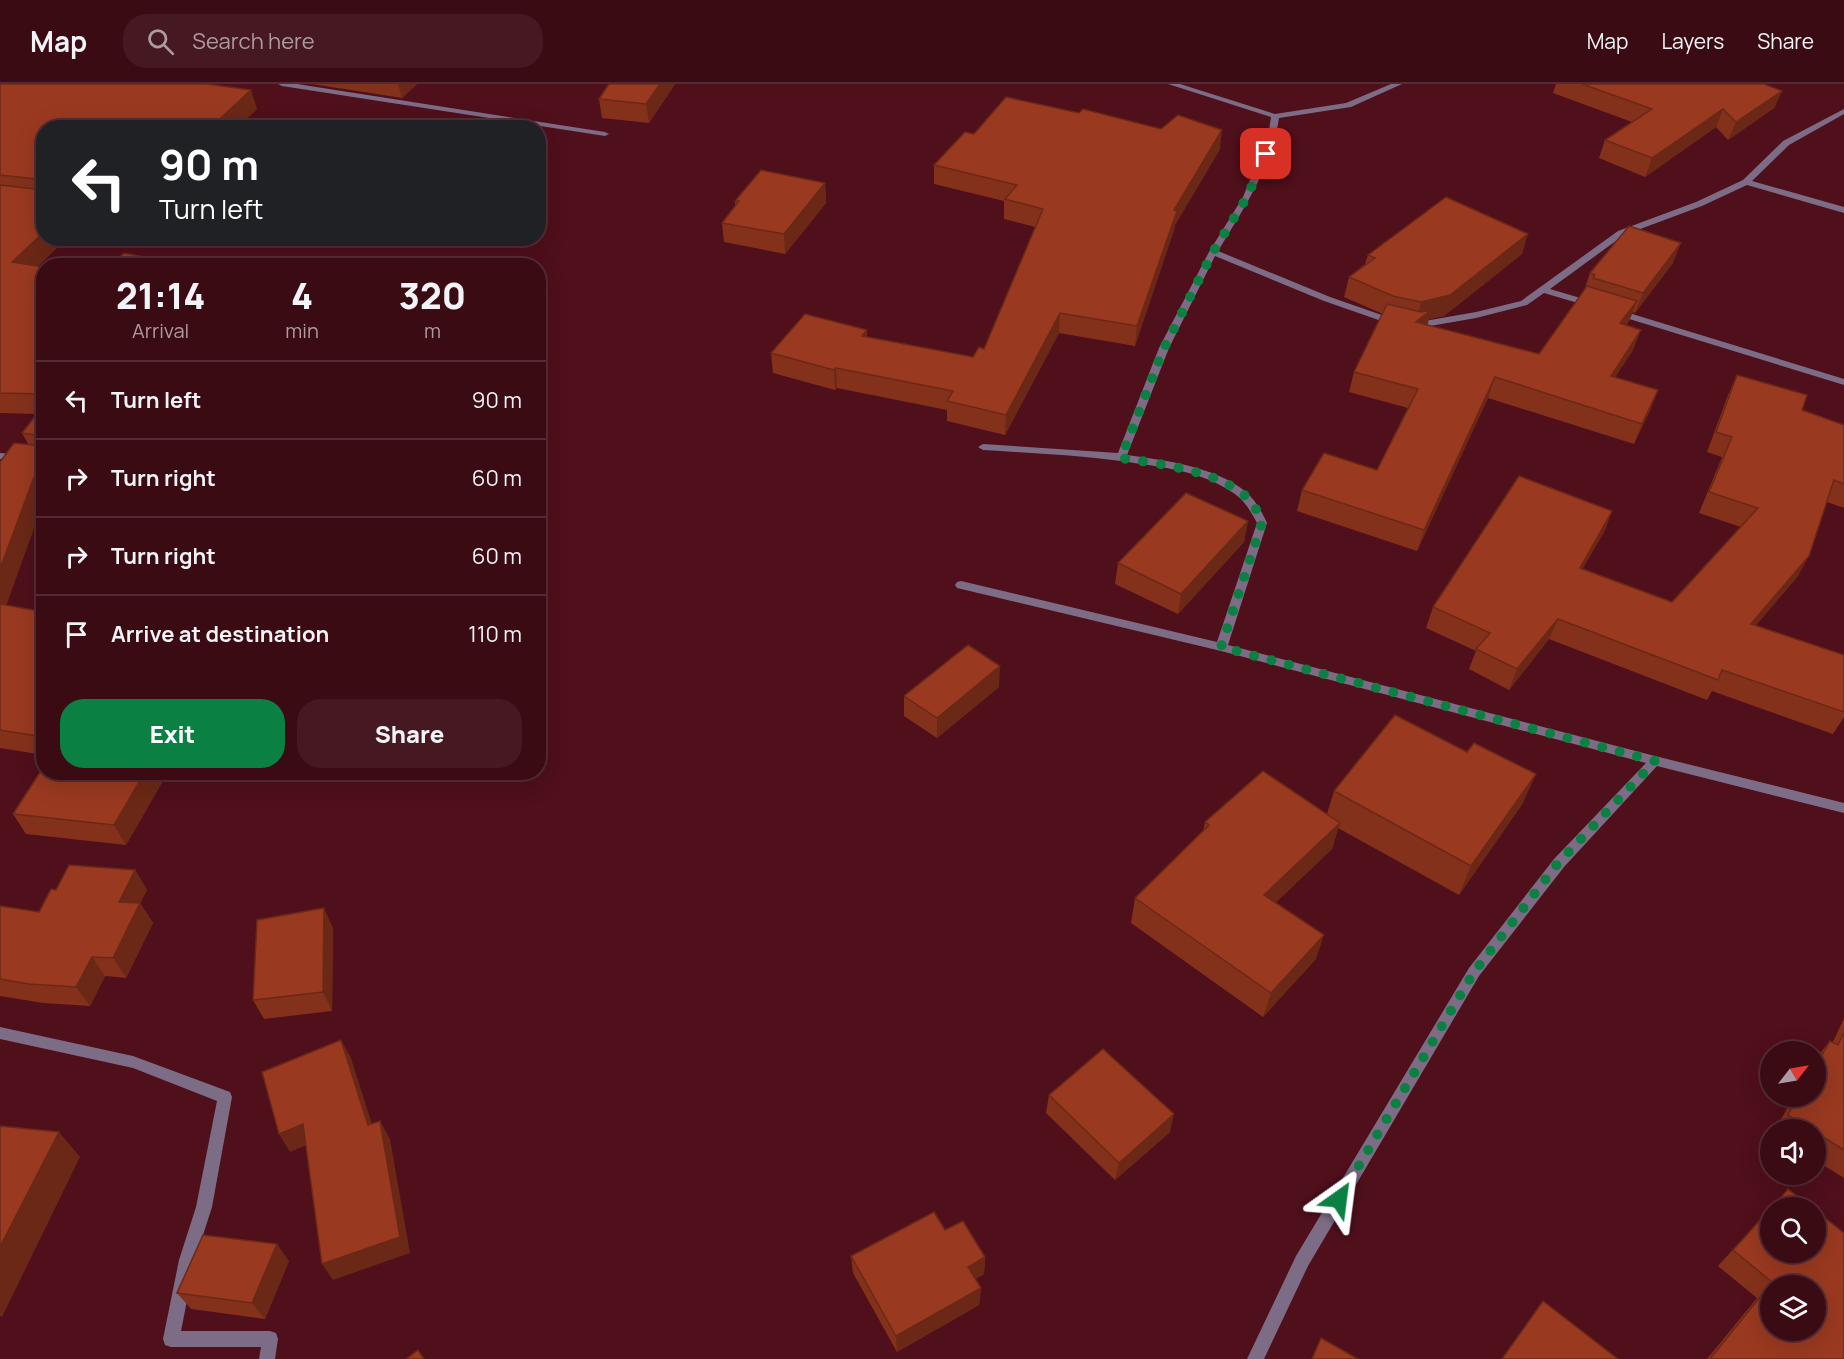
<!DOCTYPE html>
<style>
body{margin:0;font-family:Manrope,sans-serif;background:#461922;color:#f1f3f6;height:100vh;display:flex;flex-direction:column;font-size:22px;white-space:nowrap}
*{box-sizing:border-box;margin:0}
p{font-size:20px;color:#ac9ba0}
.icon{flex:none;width:33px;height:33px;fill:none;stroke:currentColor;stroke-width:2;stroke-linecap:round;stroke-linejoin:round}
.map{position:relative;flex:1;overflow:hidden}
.details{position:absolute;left:36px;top:174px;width:510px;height:522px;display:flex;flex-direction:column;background:#3b0b14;border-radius:24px;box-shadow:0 6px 24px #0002,0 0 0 2px #542b34}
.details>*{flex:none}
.top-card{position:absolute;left:36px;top:36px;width:510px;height:126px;border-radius:24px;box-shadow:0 6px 24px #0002,0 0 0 2px #542b34;background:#202124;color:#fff;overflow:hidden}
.needle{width:39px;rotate:59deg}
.controls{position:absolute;left:1760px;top:957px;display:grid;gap:12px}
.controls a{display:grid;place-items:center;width:66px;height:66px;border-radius:50%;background:#3b0b14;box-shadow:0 6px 24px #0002,0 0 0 2px #542b34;font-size:30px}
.pin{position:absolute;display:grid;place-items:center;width:51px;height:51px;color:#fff;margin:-26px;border-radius:12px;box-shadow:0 3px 9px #0006}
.me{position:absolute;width:66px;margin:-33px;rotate:31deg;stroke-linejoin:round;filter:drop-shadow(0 0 4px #0008)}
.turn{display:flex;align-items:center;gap:21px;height:126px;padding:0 24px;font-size:27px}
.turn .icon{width:78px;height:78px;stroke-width:2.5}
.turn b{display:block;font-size:42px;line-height:51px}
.eta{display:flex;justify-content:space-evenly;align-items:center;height:102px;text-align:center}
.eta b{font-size:36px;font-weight:800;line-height:42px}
.button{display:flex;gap:12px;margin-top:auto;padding:12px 24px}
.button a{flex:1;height:69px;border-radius:24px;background:#0b8043;color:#fff;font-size:24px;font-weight:800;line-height:69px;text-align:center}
.button a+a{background:#461922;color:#f1f3f6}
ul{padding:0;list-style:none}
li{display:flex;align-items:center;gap:18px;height:78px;padding:0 24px;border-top:2px solid #542b34}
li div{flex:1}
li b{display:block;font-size:22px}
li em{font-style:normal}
header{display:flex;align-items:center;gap:36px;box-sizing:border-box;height:84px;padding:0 30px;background:#3b0b14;border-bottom:2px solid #542b34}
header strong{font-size:28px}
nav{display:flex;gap:33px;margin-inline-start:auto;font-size:21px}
.search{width:420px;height:54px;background:#461922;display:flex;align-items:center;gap:15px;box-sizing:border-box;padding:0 21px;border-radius:24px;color:#ac9ba0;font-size:22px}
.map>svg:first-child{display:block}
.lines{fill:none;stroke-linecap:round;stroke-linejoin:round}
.minor{fill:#7d6c85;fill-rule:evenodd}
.wall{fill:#84311c}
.shaded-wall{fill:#6b2816}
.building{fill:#993920;stroke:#6b2816;stroke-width:1.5;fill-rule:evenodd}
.route{stroke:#0b8043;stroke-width:10;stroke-dasharray:0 18}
</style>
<header>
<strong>Map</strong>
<div class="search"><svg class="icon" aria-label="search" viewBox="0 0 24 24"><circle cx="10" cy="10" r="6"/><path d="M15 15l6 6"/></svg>Search here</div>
<nav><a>Map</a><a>Layers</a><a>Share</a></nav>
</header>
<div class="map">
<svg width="1844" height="1275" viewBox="0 0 1844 1275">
<rect width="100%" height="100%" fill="#4f0f1b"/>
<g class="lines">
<g class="minor">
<polygon points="278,0 297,0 605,48 609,50 605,52 282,2"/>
<path d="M1168,0H1180L1275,30L1346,19L1391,0H1402L1351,23L1279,34C1272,83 1243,126 1218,167L1330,213L1399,237V241H1393L1324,217L1215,172L1169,264L1127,371C1164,376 1217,383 1246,408C1256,417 1262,428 1267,439L1228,561L1655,672L1844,719V729L1657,682L1564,783L1479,892L1308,1182L1264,1275H1247L1296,1172L1469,884L1554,775L1646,679L1221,567L957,504L955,501L957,498L961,497L1217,558L1257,439C1251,428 1245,417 1235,410C1201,386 1160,383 1121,377C1076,371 1029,369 983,366L978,363L983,360L1118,369L1159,264L1209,168L1243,113L1268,53L1271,33Z"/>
<polygon points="1844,25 1844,30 1789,61 1752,97 1844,123 1844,129 1747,101 1702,122 1624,151 1550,205 1594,218 1594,222 1588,222 1544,209 1527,221 1476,234 1413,245 1408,242 1413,239 1476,228 1521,217 1618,147 1696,118 1743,96 1783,57"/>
<polygon points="235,154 256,154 280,161 276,164"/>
<polygon points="1616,225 1844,295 1844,301 1613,230 1613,226"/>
<polygon points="0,369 44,373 44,379 0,375"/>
<polygon points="0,943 133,972 230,1008 232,1013 212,1123 195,1176 181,1247 270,1247 276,1249 278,1255 275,1275 259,1275 261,1263 171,1263 165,1261 163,1255 179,1176 196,1123 217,1017 133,984 0,955"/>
</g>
</g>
<g class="wall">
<polygon points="0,0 257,25 237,44 44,44 44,154 67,154 38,182 44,183 44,416 6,521 44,528 44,671 0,664 0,378 28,360 22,349 37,330 0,329"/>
<polygon points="312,0 417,0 402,14"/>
<polygon points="609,0 675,0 649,39 602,34 599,15"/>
<polygon points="1556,0 1764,0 1782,7 1774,24 1728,56 1716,43 1645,93 1599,74 1605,56 1632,38 1553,9"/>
<polygon points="974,50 1220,65 1175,141 1174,146 1135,262 1059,249 1005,351 947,337 947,326 837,304 835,306 773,289 771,269 867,253 973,273 984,265 1035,143 1004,135 1004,117 934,100 934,81"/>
<polygon points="825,99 826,119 785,170 724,158 722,139 735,122 735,117"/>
<polygon points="1522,170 1444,232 1429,235 1427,241 1539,270 1584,207 1590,189 1673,179 1635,229 1633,228 1629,237 1626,241 1633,266 1615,293 1658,306 1634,360 1488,314 1417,467 1297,427 1302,406 1377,386 1408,324 1349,308 1354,288 1383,230 1344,213 1349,193 1365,180 1368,171"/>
<polygon points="1737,291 1802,326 1844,341 1844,424 1827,418 1798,492 1756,541 1844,571 1844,633 1833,650 1712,607 1707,616 1549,555 1509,606 1469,585 1476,567 1426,544 1433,523 1612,427 1604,448 1582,485 1672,518 1741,443 1699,429 1722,373 1707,368 1728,311"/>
<polygon points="1248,437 1244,458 1178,530 1115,500 1118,479"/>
<polygon points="999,603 937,654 904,632 904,612"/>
<polygon points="168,688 126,761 26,750 13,730"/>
<polygon points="1334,707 1523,719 1459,811 1338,744 1332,765 1276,818 1316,875 1263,933 1131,839 1135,814 1203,747 1205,738 1327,730"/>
<polygon points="135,786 147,806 140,819 153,839 126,894 105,892 90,922 43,919 0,912 0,822 39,828 56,806"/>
<polygon points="333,844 332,927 264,935 253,916"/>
<polygon points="1844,934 1844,1094 1815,1076 1815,1046 1775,1046 1794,1012 1815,1012 1815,975 1830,957 1833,958"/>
<polygon points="1049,1011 1170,1048 1115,1096 1046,1029"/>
<polygon points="1770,1125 1844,1275 1707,1275 1757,1214 1718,1182"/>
<polygon points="945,1146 985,1173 984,1190 975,1195 981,1204 979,1221 897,1268 853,1189 851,1172"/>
<polygon points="289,1177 265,1235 191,1225 177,1209"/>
</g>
<g class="shaded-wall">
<polygon points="398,0 417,0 402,14"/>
<polygon points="660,0 675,0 649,39 646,20"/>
<polygon points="251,6 257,25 237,44 210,44"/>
<polygon points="1782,7 1774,24 1728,56 1736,38"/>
<polygon points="1723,25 1716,43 1645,93 1652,74"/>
<polygon points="1222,46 1220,65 1175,141 1174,146 1135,262 1137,242 1174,126"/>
<polygon points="825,99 826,119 785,170 784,150"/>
<polygon points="44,148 44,154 67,154 21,198 12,178"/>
<polygon points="1528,150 1522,170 1444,232 1429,235 1426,246 1411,258 1421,218"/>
<polygon points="1681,159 1673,179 1635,229 1643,209"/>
<polygon points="1637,217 1629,237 1612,259 1620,239"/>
<polygon points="1060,229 1059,249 1005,351 1006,331"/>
<polygon points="867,246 867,266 862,252"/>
<polygon points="1641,246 1633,266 1603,312 1611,292"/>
<polygon points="836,284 837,304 835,306 834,286"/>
<polygon points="1495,293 1488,314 1417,467 1424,446"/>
<polygon points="1658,306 1650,327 1634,360 1642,340"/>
<polygon points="44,366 44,416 0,539 0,485"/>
<polygon points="1612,427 1604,448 1571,505 1580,484"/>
<polygon points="1248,437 1244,458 1178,530 1181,510"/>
<polygon points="1809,472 1798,492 1740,560 1751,540"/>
<polygon points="1558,535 1549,555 1509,606 1517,585"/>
<polygon points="1000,582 999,603 937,654 937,634"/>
<polygon points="145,688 168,688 126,761 114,741"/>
<polygon points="1536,690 1523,719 1459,811 1471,782"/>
<polygon points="1340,739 1332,765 1258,836 1264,811"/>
<polygon points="135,786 147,806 140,819 153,839 126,894 113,874 119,818"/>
<polygon points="324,824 333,844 332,927 323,908"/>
<polygon points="1324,851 1316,875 1263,933 1271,909"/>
<polygon points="92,873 105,892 90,922 76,903"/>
<polygon points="341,956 351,974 378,1059 368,1041"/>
<polygon points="1174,1030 1170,1048 1115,1096 1119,1079"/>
<polygon points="380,1037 390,1055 410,1169 333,1196 322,1180"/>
<polygon points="303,1040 314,1058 290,1068 279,1050"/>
<polygon points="59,1048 80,1073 2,1233 0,1232 0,1163"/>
<polygon points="277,1160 289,1177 265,1235 252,1219"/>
<polygon points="985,1173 984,1190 967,1200 968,1183"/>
<polygon points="981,1204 979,1221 897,1268 896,1252"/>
</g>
<g class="building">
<polygon points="0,0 207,0 251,6 210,44 44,44 44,148 12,178 44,183 44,310 0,309 0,101 35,105 38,98 36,95 0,91"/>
<polygon points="609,0 660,0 646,20 599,15"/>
<polygon points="1582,0 1764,0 1782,7 1736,38 1723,25 1652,74 1605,56 1652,25"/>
<polygon points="1006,13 1079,29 1083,25 1161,45 1178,31 1222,46 1174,126 1177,127 1137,242 1060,229 1006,331 947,317 953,307 836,284 834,286 771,269 805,230 867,246 862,252 973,273 979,263 984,265 1043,125 1005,115 1017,101 934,81 965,48 974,50"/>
<polygon points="761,86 825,99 784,150 722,139 739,117 735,117"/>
<polygon points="1446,113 1528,150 1450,211 1421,218 1393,212 1349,193 1375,174 1368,171"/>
<polygon points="1629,142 1681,159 1643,209 1593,194 1595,191 1590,189"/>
<polygon points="124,169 191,182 110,182"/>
<polygon points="1587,202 1637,217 1620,239 1641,246 1611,292 1658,306 1642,340 1495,293 1424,446 1302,406 1324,369 1377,386 1418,305 1354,288 1387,220 1421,228 1431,226 1416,238 1539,270"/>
<polygon points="1737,291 1807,311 1802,326 1844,341 1844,400 1834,396 1809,472 1751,540 1844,571 1844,628 1722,586 1718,596 1558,535 1517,585 1476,565 1490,549 1433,523 1519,392 1612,427 1580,484 1672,518 1758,424 1709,408 1732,353 1716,348"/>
<polygon points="44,321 44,366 0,485 0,378 14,359 33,361 36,359 35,351 22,349"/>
<polygon points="1186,409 1248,437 1181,510 1118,479"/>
<polygon points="0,520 44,528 44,653 0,646"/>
<polygon points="968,561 1000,582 937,634 904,612"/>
<polygon points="1395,631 1467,668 1474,659 1536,690 1471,782 1334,707"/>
<polygon points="44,682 44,688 145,688 114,741 13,730"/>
<polygon points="1263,687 1340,739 1264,811 1324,851 1271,909 1135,814 1209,741 1205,738"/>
<polygon points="69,781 135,786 119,818 140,819 113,874 92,873 76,903 29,900 0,895 0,822 39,828 51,805 56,806"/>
<polygon points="324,824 323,908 253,916 257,836"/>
<polygon points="1844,948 1844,1066 1815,1048 1815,1046 1811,1046 1788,1031 1798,1012 1815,1012 1815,983 1830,957 1838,961"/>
<polygon points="341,956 368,1041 380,1037 400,1153 322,1180 303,1040 279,1050 262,988"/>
<polygon points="1103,965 1174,1030 1119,1079 1049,1011"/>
<polygon points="0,1042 59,1048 0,1163"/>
<polygon points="1788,1105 1812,1124 1772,1124"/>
<path d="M1770,1125V1168H1815V1126L1844,1149V1275H1710L1772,1198L1733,1166ZM1770,1202H1815V1246H1770Z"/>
<polygon points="934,1128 945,1146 963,1137 985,1173 968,1183 981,1204 896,1252 851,1172"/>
<polygon points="203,1151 277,1160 252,1219 177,1209"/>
<polygon points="1543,1217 1618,1275 1502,1275"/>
<polygon points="1321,1254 1358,1275 1312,1275"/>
<polygon points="418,1266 424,1275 406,1275"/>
</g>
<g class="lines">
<path class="route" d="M1266,70L1247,113L1213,168L1164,264L1121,374C1159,380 1232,388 1254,422C1258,428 1260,434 1262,439L1221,563L1655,677L1558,779L1474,888L1339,1115"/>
</g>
</svg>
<div class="controls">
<a><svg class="needle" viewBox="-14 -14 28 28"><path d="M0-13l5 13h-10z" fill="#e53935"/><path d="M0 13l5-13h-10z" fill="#ac9ba0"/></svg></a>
<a><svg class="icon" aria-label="sound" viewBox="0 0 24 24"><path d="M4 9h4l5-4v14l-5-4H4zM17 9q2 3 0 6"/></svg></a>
<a><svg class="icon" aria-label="search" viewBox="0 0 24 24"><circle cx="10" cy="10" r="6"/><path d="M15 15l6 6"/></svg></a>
<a><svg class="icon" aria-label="layers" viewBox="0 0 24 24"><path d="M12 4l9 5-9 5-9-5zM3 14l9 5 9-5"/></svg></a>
</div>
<div class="pin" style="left:1266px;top:70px;background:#d93025"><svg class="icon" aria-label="arrive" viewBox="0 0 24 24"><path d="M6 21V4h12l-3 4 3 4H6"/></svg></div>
<svg class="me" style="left:1339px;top:1115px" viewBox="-20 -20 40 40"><path d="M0-17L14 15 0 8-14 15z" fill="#0b8043" stroke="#fff" stroke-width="4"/></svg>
<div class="top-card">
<div class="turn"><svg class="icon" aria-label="left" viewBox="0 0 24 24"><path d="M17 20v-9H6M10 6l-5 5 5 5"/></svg><div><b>90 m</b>Turn left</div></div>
</div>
<section class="details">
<div class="eta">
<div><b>21:14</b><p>Arrival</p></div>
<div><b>4</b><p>min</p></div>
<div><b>320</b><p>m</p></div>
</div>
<ul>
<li><svg class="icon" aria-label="left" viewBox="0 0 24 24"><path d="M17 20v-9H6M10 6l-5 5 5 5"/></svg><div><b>Turn left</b></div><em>90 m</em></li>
<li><svg class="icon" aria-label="right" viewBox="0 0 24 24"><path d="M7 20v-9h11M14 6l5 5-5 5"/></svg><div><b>Turn right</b></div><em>60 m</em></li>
<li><svg class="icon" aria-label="right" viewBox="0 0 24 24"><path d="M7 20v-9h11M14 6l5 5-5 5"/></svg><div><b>Turn right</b></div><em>60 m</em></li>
<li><svg class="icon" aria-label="arrive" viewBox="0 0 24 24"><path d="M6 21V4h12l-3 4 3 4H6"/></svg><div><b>Arrive at destination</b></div><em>110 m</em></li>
</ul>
<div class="button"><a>Exit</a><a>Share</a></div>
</section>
</div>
